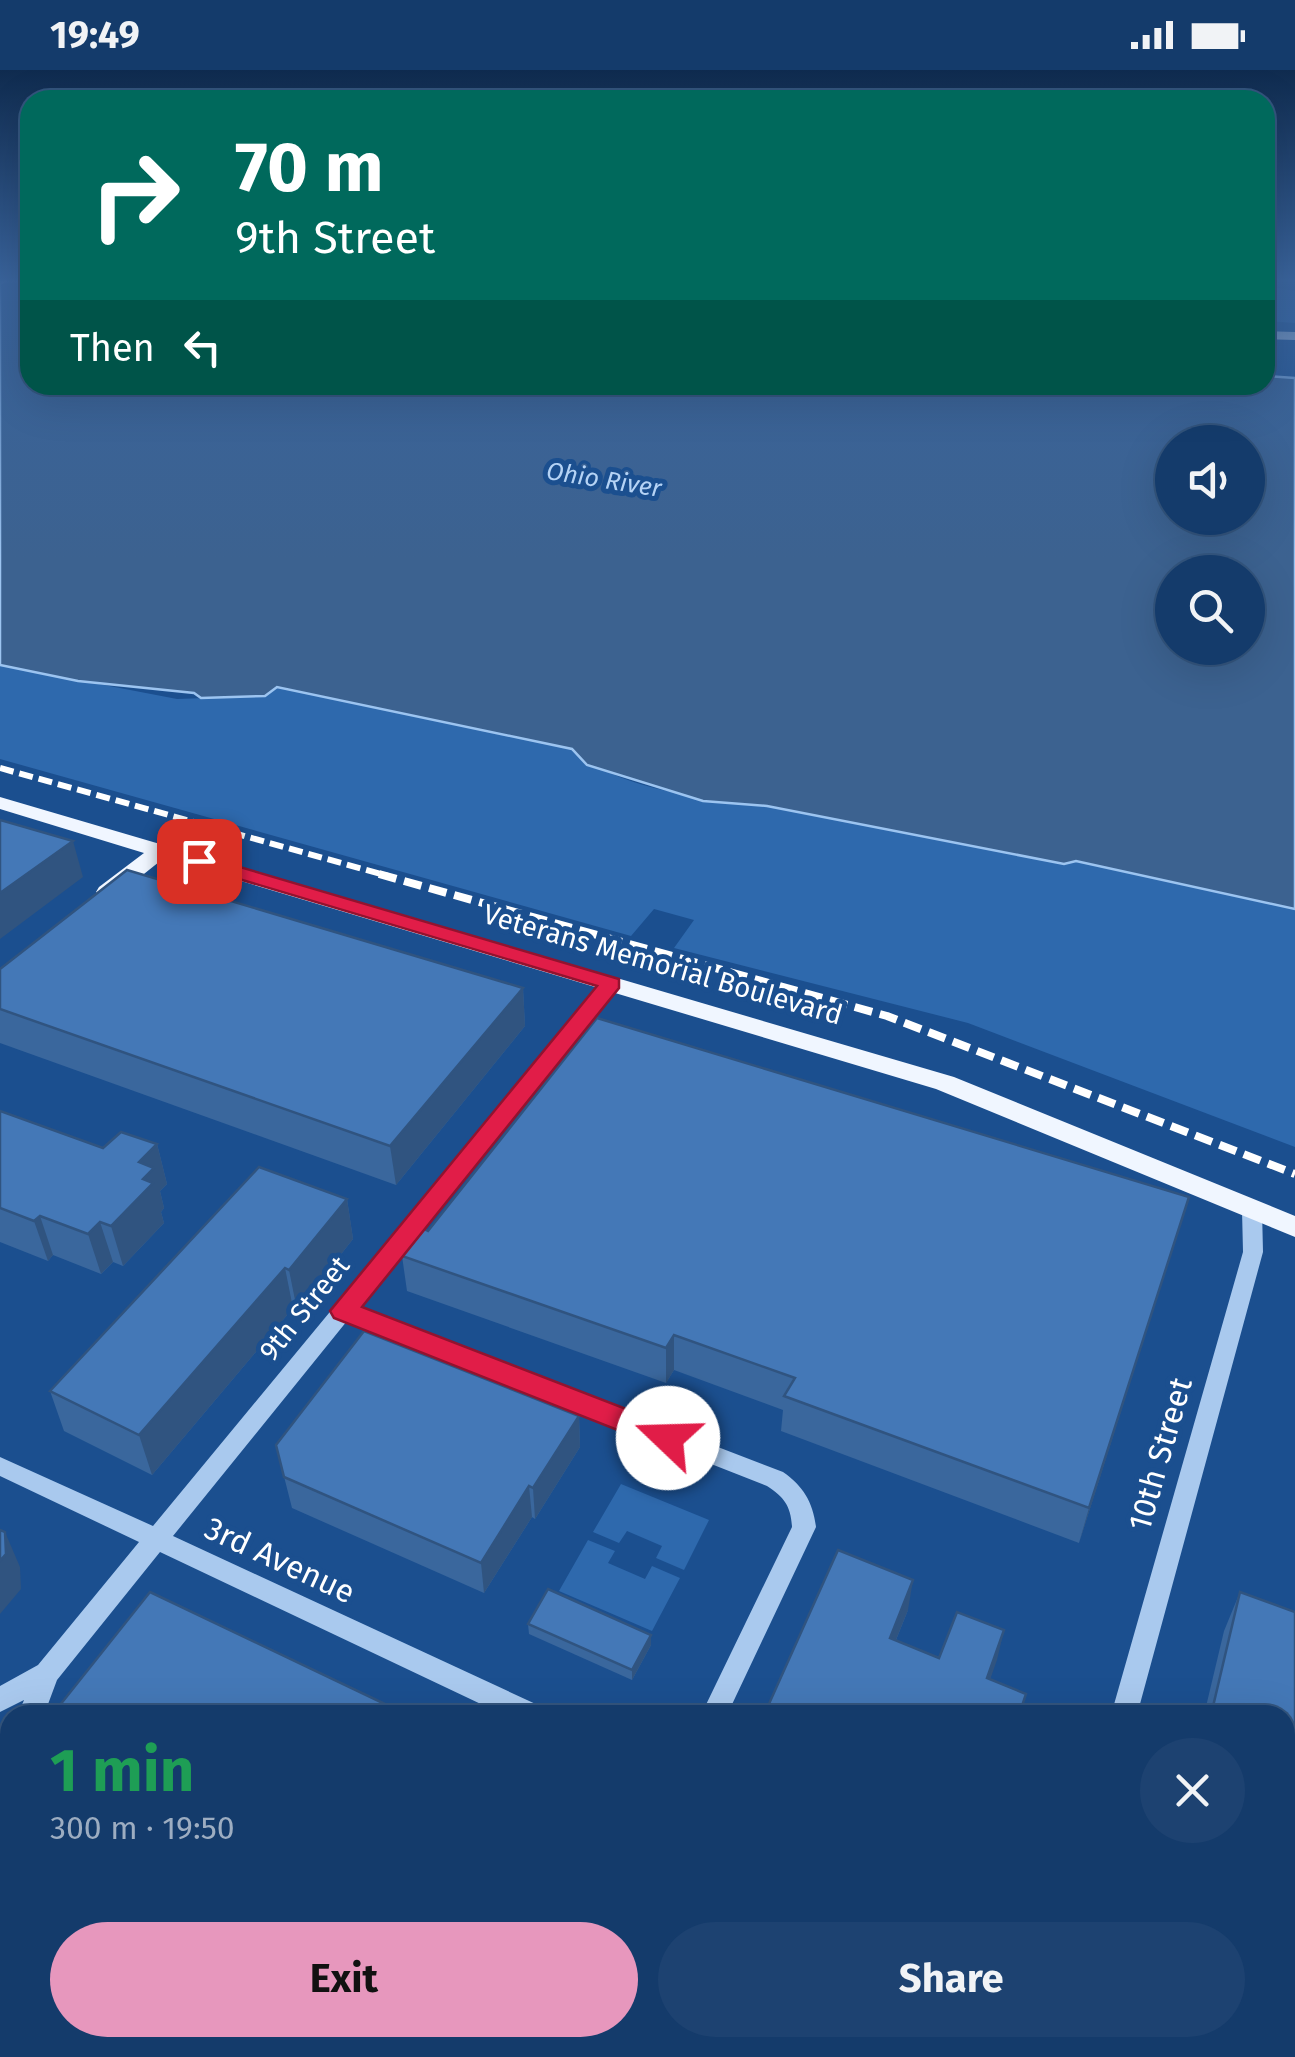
<!DOCTYPE html>
<meta charset="utf-8">
<style>
body{margin:0;font-family:"Fira Sans",sans-serif;background:#1d4271;color:#f1f3f6;height:100vh;display:flex;flex-direction:column;font-size:38px;white-space:nowrap}
*{box-sizing:border-box;margin:0}
p{font-size:32px;color:#9dadc1}
.icon{flex:none;width:55px;height:55px;fill:none;stroke:currentColor;stroke-width:2;stroke-linecap:round;stroke-linejoin:round}
.map{position:relative;flex:1;overflow:hidden}
.details{position:absolute;left:0px;top:1635px;width:1295px;height:352px;display:flex;flex-direction:column;background:#143b6b;border-radius:30px 30px 0 0;box-shadow:0 10px 40px #0002,0 0 0 2px #33557e}
.details>*{flex:none}
.top-card{position:absolute;left:20px;top:20px;width:1255px;height:305px;border-radius:30px;box-shadow:0 10px 40px #0002,0 0 0 2px #33557e;background:#00695c;color:#fff;overflow:hidden}
.controls{position:absolute;left:1155px;top:355px;display:grid;gap:20px}
.controls a{display:grid;place-items:center;width:110px;height:110px;border-radius:50%;background:#143b6b;box-shadow:0 10px 40px #0002,0 0 0 2px #33557e;font-size:50px}
.pin{position:absolute;display:grid;place-items:center;width:85px;height:85px;color:#fff;margin:-42px;border-radius:20px;box-shadow:0 5px 15px #0006}
.me{position:absolute;width:110px;margin:-55px;rotate:291deg;stroke-linejoin:round;filter:drop-shadow(0 0 8px #0008)}
.turn{display:flex;align-items:center;gap:35px;height:210px;padding:0 50px;font-size:45px}
.turn .icon{width:130px;height:130px;stroke-width:2.5}
.turn b{display:block;font-size:70px;line-height:85px}
.then{display:flex;align-items:center;height:95px;padding:0 50px;background:#0003;gap:20px;font-size:38px}
.round{display:grid;place-items:center;flex:none;width:105px;height:105px;border-radius:52px;background:#1d4271}
.summary{display:flex;align-items:center;justify-content:space-between;height:170px;padding:0 50px}
h1{font-size:60px;font-weight:700;line-height:75px;color:#1e9e55}
.primary-button{display:flex;gap:20px;margin-top:auto;padding:20px 50px}
.primary-button a{flex:1;height:115px;border-radius:60px;background:#e797bd;color:#111;font-size:40px;font-weight:700;line-height:115px;text-align:center}
.primary-button a+a{background:#1d4271;color:#f1f3f6}
.status{display:flex;justify-content:space-between;align-items:center;height:70px;padding:0 50px;background:#143b6b;direction:ltr}
.status svg{height:28px;fill:currentColor}
.map>svg:first-child{display:block}
.green{fill:#2e69ad}
.water{fill:#3c6290;stroke:#9cc4f0;stroke-width:2.5;fill-rule:evenodd}
.lines{fill:none;stroke-linecap:round;stroke-linejoin:round}
.minor{fill:#a9c9ee;fill-rule:evenodd}
.major{fill:#f0f6ff;fill-rule:evenodd}
.rail-far1{stroke:#fff;stroke-width:6;stroke-dasharray:14 6;stroke-linecap:butt}
.rail{stroke:#fff;stroke-width:8;stroke-dasharray:18 8;stroke-linecap:butt}
.wall{fill:#3a679d}
.shaded-wall{fill:#305480}
.building{fill:#4478b7;stroke:#305480;stroke-width:2.5}
.route{fill:#e11d48;stroke:#92132f;stroke-width:2.5}
.labels{text-anchor:middle;stroke-width:10;stroke-linejoin:round;paint-order:stroke}
.far-water-label{font-size:25px;font-style:italic;fill:#b5d3f5;stroke:#1b4f8f}
.street-label{font-size:28px;fill:#fff;stroke:#1b4f8f}
.near-street-label{font-size:32px;fill:#fff;stroke:#1b4f8f}
</style>
<div class="status"><b>19:49</b><svg viewBox="0 0 49 12"><path d="M0 12V9h3v3zM5 12V6h3v6zM10 12V3h3v9zM15 12V0h3v12zM26 1h20v11H26zM47 4h2v5h-2z"/></svg></div>
<div class="map">
<svg width="1295" height="1987" viewBox="0 0 1295 1987">
<rect width="100%" height="100%" fill="#1b4f8f"/>
<g class="green">
<polygon points="1265,216 1295,221 1295,253 1265,251"/>
<path d="M0,595L177,629L265,626L276,617L572,679C629,727 713,726 783,739C877,756 971,773 1064,793L1075,791L1295,839V1077L968,953L674,878L694,850L654,839L631,866L0,689Z"/>
<polygon points="621,1414 709,1450 684,1500 656,1488 662,1476 627,1461 619,1473 593,1462"/>
<polygon points="588,1470 615,1481 608,1493 645,1509 652,1496 680,1508 652,1561 559,1521"/>
</g>
<path class="water" d="M0,211H30V315H1265V306L1295,308V839L1076,791L1064,794L767,736L703,731L587,695L572,679L277,617L265,626L201,628L194,623L78,611L0,595ZM1172,372H1248V448H1172ZM1172,502H1248V578H1172Z"/>
<g class="lines">
<g class="minor">
<path d="M611,908L617,909L619,913L617,917L357,1238L783,1402C803,1416 813,1432 816,1457L727,1645H701L792,1457C791,1436 784,1427 767,1416L347,1251L173,1466L540,1636L544,1645H504L160,1482L57,1610L44,1645H18L24,1630L0,1642V1616L38,1595L139,1472L0,1406V1387L153,1456L605,909Z"/>
<polygon points="1252,1133 1259,1135 1262,1140 1263,1182 1137,1645 1111,1645 1243,1182 1242,1140 1245,1135"/>
<polygon points="10,1673 10,1708 0,1713 0,1678"/>
<polygon points="1009,1978 1039,1978 1036,1987 1006,1987"/>
<polygon points="1226,1978 1273,1978 1277,1987 1230,1987"/>
</g>
<g class="major">
<polygon points="0,211 8,211 0,215"/>
<polygon points="1265,261 1295,262 1295,270 1265,269"/>
<polygon points="0,727 954,1007 1295,1146 1295,1167 936,1019 164,788 115,827 99,827 96,822 99,817 144,783 0,739"/>
</g>
<polyline class="rail-far1" points="0,698 388,806"/>
<polyline class="rail" points="379,804 887,946 1295,1104"/>
</g>
<g class="wall">
<polygon points="0,899 523,918 525,956 396,1115 0,973"/>
<polygon points="0,1041 103,1078 157,1074 167,1114 160,1121 164,1138 161,1142 164,1153 123,1196 113,1192 101,1204 53,1185 48,1191 0,1172"/>
<polygon points="1189,1127 1079,1473 781,1361 783,1340 674,1300 666,1313 407,1221 402,1186 428,1161"/>
<polygon points="347,1129 353,1169 297,1240 293,1238 152,1405 64,1361 50,1321"/>
<polygon points="579,1346 580,1377 535,1449 532,1447 484,1523 292,1438 276,1375"/>
<polygon points="1240,1522 1295,1542 1295,1868 1285,1863 1285,1645 1204,1645 1224,1561"/>
<polygon points="908,1540 896,1570 939,1588 1004,1560 990,1609 1026,1624 1020,1645 767,1645 768,1636"/>
<polygon points="528,1554 651,1565 651,1575 632,1610 529,1564"/>
<polygon points="10,1697 10,1898 0,1892 0,1710"/>
<polygon points="144,1978 234,1978 229,1987 160,1987"/>
</g>
<g class="shaded-wall">
<polygon points="73,771 83,807 0,869 0,823"/>
<polygon points="523,918 525,956 396,1115 390,1076"/>
<polygon points="157,1074 167,1114 160,1121 164,1138 161,1142 164,1153 123,1196 111,1156 139,1092"/>
<polygon points="1189,1127 1178,1162 1079,1473 1089,1438"/>
<polygon points="347,1129 353,1169 297,1240 289,1200"/>
<polygon points="40,1146 53,1185 48,1191 34,1151"/>
<polygon points="100,1152 113,1192 101,1204 88,1164"/>
<polygon points="285,1198 293,1238 152,1405 139,1365"/>
<polygon points="674,1265 674,1300 666,1313 666,1278"/>
<polygon points="579,1346 580,1377 535,1449 533,1418"/>
<polygon points="529,1416 532,1447 484,1523 481,1493"/>
<polygon points="5,1462 20,1497 21,1519 0,1544 0,1491"/>
<polygon points="913,1510 908,1540 885,1597 890,1568"/>
<polygon points="1004,1560 997,1590 980,1638 987,1608"/>
<polygon points="651,1565 651,1575 632,1610 632,1600"/>
<polygon points="205,1978 234,1978 229,1987 199,1987"/>
</g>
<g class="building">
<polygon points="0,750 73,771 0,823"/>
<polygon points="127,800 523,918 390,1076 0,939 0,899"/>
<polygon points="597,948 1189,1127 1089,1438 784,1326 795,1308 674,1265 666,1278 402,1186 424,1159 428,1161"/>
<polygon points="0,1041 103,1078 121,1062 157,1074 139,1092 154,1098 143,1109 153,1113 111,1156 100,1152 88,1164 40,1146 34,1151 0,1138"/>
<polygon points="259,1097 347,1129 289,1200 285,1198 139,1365 50,1321"/>
<polygon points="364,1261 579,1346 533,1418 529,1416 481,1493 284,1407 276,1375"/>
<polygon points="0,1460 5,1462 6,1484 0,1491"/>
<polygon points="838,1480 913,1510 890,1568 939,1588 957,1542 1004,1560 987,1608 1026,1624 1019,1645 788,1645 768,1636"/>
<polygon points="548,1519 651,1565 632,1600 528,1554"/>
<polygon points="150,1522 408,1645 52,1645"/>
<polygon points="1240,1522 1295,1542 1295,1823 1285,1819 1285,1645 1211,1645"/>
<polygon points="10,1697 10,1879 0,1873 0,1710"/>
<polygon points="10,1961 10,1978 55,1978 71,1987 0,1987 0,1974"/>
<polygon points="178,1978 205,1978 199,1987 194,1987"/>
<polygon points="267,1978 920,1978 917,1987 262,1987"/>
</g>
<linearGradient id="sky" x2="0" y2="1"><stop stop-color="#0f2b4f"/><stop offset="0.43" stop-color="#39639b"/><stop offset="1" stop-color="#39639b" stop-opacity="0"/></linearGradient>
<rect width="1295" height="489" fill="url(#sky)"/>
<polygon class="route" points="192,787 206,787 619,909 619,918 362,1237 678,1359 683,1368 678,1376 658,1376 334,1248 330,1241 597,916 192,795"/>
<g class="labels">
<g class="far-water-label">
<text transform="translate(604 409) rotate(9)" y="9">Ohio River</text>
</g>
<g class="street-label">
<text transform="translate(663 894) rotate(16)" y="10">Veterans Memorial Boulevard</text>
<text transform="translate(304 1238) rotate(-51)" y="10">9th Street</text>
</g>
<g class="near-street-label">
<text transform="translate(1160 1384) rotate(-74)" y="11">10th Street</text>
<text transform="translate(280 1490) rotate(25)" y="11">3rd Avenue</text>
</g>
</g>
</svg>
<div class="controls">
<a><svg class="icon" aria-label="sound" viewBox="0 0 24 24"><path d="M4 9h4l5-4v14l-5-4H4zM17 9q2 3 0 6"/></svg></a>
<a><svg class="icon" aria-label="search" viewBox="0 0 24 24"><circle cx="10" cy="10" r="6"/><path d="M15 15l6 6"/></svg></a>
</div>
<div class="pin" style="left:199px;top:791px;background:#d93025"><svg class="icon" aria-label="arrive" viewBox="0 0 24 24"><path d="M6 21V4h12l-3 4 3 4H6"/></svg></div>
<svg class="me" style="left:668px;top:1368px" viewBox="-20 -20 40 40"><circle r="19" fill="#fff"/><path d="M0-13L10 11 0 6-10 11z" fill="#e11d48"/></svg>
<div class="top-card">
<div class="turn"><svg class="icon" aria-label="right" viewBox="0 0 24 24"><path d="M7 20v-9h11M14 6l5 5-5 5"/></svg><div><b>70 m</b>9th Street</div></div>
<div class="then">Then<svg class="icon" aria-label="left" viewBox="0 0 24 24"><path d="M17 20v-9H6M10 6l-5 5 5 5"/></svg></div>
</div>
<section class="details">
<div class="summary"><div><h1>1 min</h1><p>300 m · 19:50</p></div><a class="round"><svg class="icon" aria-label="close" viewBox="0 0 24 24"><path d="M6 6l12 12M18 6L6 18"/></svg></a></div>
<div class="primary-button"><a>Exit</a><a>Share</a></div>
</section>
</div>
